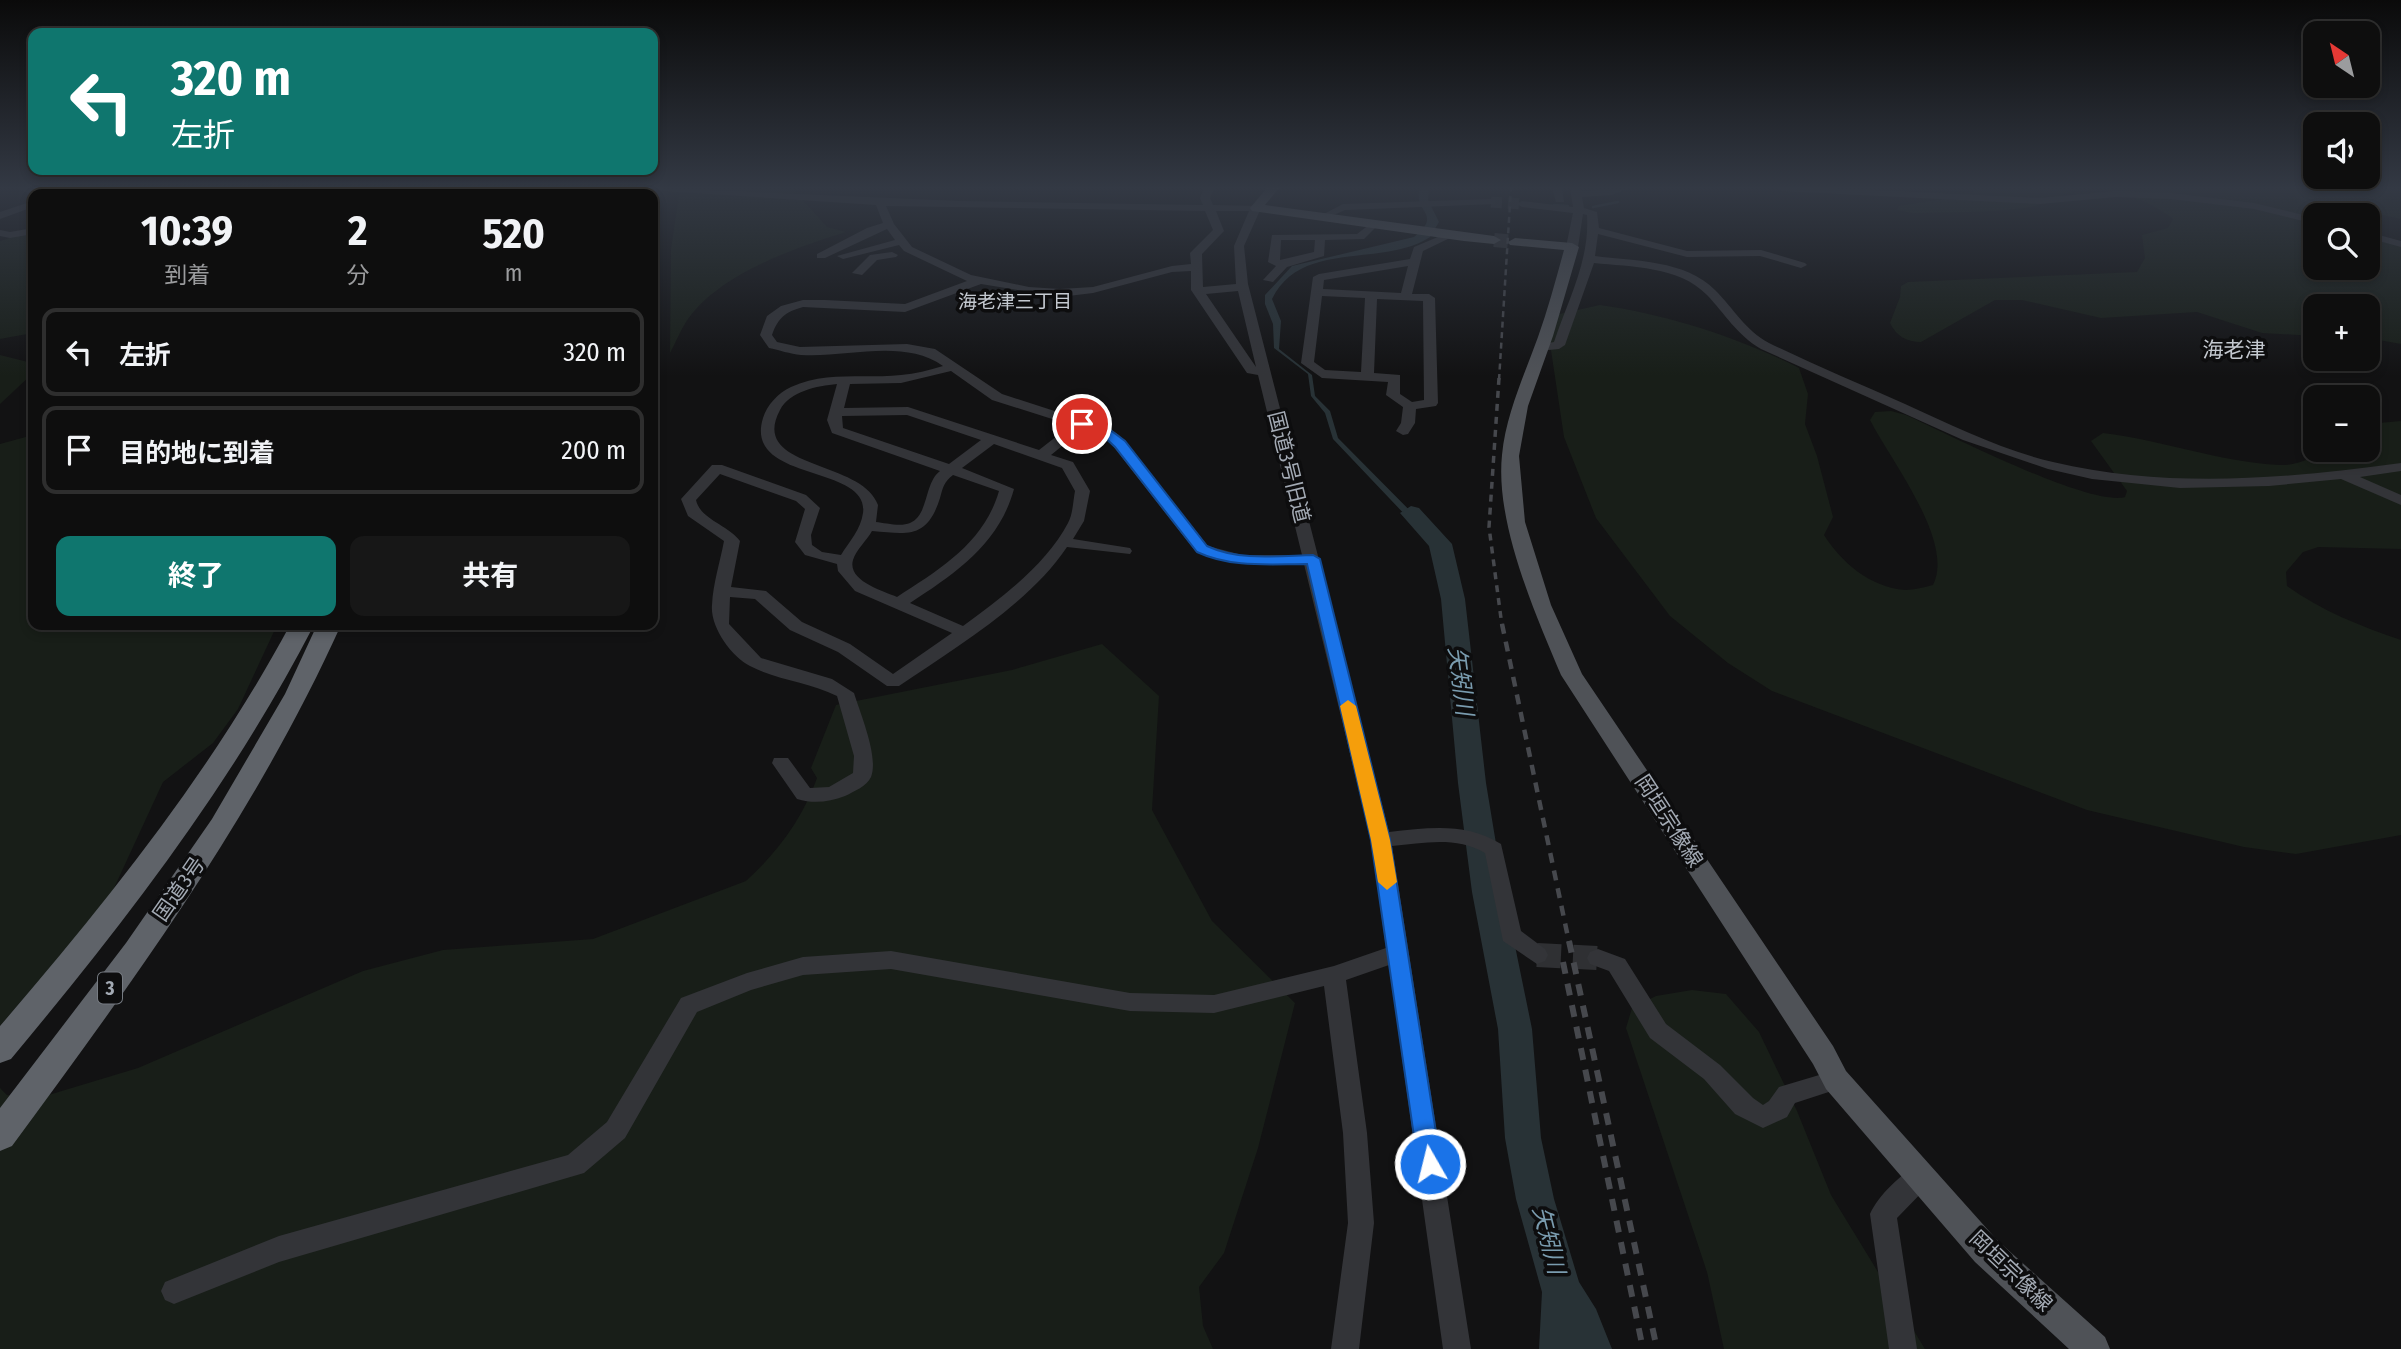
<!DOCTYPE html>
<html lang="ja">
<meta charset="utf-8">
<style>
body{margin:0;font-family:"Fira Sans Condensed","Noto Sans JP",sans-serif;background:#171717;color:#f1f3f6;height:100vh;display:flex;flex-direction:column;font-size:26px;white-space:nowrap}
*{box-sizing:border-box;margin:0}
p{font-size:23px;color:#9b9c9e}
.icon{flex:none;width:38px;height:38px;fill:none;stroke:currentColor;stroke-width:2;stroke-linecap:round;stroke-linejoin:round}
.map{position:relative;flex:1;overflow:hidden}
.panel{position:absolute;left:28px;top:189px;width:630px;height:441px;display:flex;flex-direction:column;background:#0e0e0e;border-radius:14px;box-shadow:0 4px 10px #0003,0 0 0 2px #2e2e2e}
.panel>*{flex:none}
.hud{position:absolute;left:28px;top:28px;width:630px;height:147px;border-radius:14px;box-shadow:0 4px 10px #0003,0 0 0 2px #2e2e2e;background:#0f766e;color:#fff;overflow:hidden}
.needle{width:46px;rotate:325deg}
.controls{position:absolute;left:2303px;top:21px;display:grid;gap:14px}
.controls a{display:grid;place-items:center;width:77px;height:77px;border-radius:14px;background:#0e0e0e;box-shadow:0 4px 10px #0003,0 0 0 2px #2e2e2e;font-size:35px}
.pin{position:absolute;display:grid;place-items:center;width:60px;height:60px;color:#fff;margin:-30px;border:4px solid #fff;border-radius:50%;box-shadow:0 2px 7px #0007}
.me{position:absolute;width:77px;margin:-38px;rotate:352deg;stroke-linejoin:round;filter:drop-shadow(0 0 5px #0008)}
.turn{display:flex;align-items:center;gap:24px;height:147px;padding:0 28px;font-size:32px}
.turn .icon{width:91px;height:91px;stroke-width:2.5}
.turn b{display:block;font-size:49px;line-height:60px}
.eta{display:flex;justify-content:space-evenly;align-items:center;height:119px;text-align:center}
.eta b{font-size:42px;font-weight:700;line-height:49px}
.action{display:flex;gap:14px;margin-top:auto;padding:14px 28px}
.action a{flex:1;height:80px;border-radius:14px;background:#0f766e;color:#fff;font-size:28px;font-weight:700;line-height:80px;text-align:center}
.action a+a{background:#171717;color:#f1f3f6}
ul{padding:0;list-style:none}
li{display:flex;align-items:center;gap:21px;height:88px;margin:0 14px 10px;padding:0 14px;border:4px solid #2e2e2e;border-radius:14px}
li div{flex:1}
li b{display:block;font-size:26px}
li em{font-style:normal}
.map>svg:first-child{display:block}
.green{fill:#181e18}
.water{fill:#283236}
.lines{fill:none;stroke-linecap:round;stroke-linejoin:round}
.stream{stroke:#283236;stroke-width:2.5}
.river{fill:#283236;fill-rule:evenodd}
.minor-tunnel-far1{stroke:#2f3033;stroke-width:11;stroke-dasharray:11 6;stroke-linecap:butt}
.minor-tunnel{stroke:#2f3033;stroke-width:24;stroke-dasharray:24 12;stroke-linecap:butt}
.major-tunnel{stroke:#2f3033;stroke-width:14;stroke-dasharray:14 7;stroke-linecap:butt}
.minor{fill:#333438;fill-rule:evenodd}
.major{fill:#4f5257;fill-rule:evenodd}
.highway{fill:#5f6369;fill-rule:evenodd}
.rail-far3{stroke:#46484d;stroke-width:2.5;stroke-dasharray:6 4.5;stroke-linecap:butt}
.rail-far2{stroke:#46484d;stroke-width:3.5;stroke-dasharray:7 6;stroke-linecap:butt}
.rail-far1{stroke:#46484d;stroke-width:4.5;stroke-dasharray:10 8;stroke-linecap:butt}
.rail{stroke:#46484d;stroke-width:6;stroke-dasharray:12 10;stroke-linecap:butt}
.route{fill:#1a73e8;stroke:#114b97;stroke-width:2}
.slow{fill:#f59e0b}
.labels{text-anchor:middle;stroke-width:7;stroke-linejoin:round;paint-order:stroke}
.far-neighbourhood-label{font-size:19px;fill:#c4c9d0;stroke:#0d0d0e}
.shield{fill:#0d0d0e;stroke:#767b82;stroke-width:2}
.shield-label{font-size:19px;font-weight:bold;fill:#a3aab4}
.far-quarter-label{font-size:21px;fill:#c4c9d0;stroke:#0d0d0e}
.street-label{font-size:21px;fill:#a3aab4;stroke:#0d0d0e}
.water-label{font-size:23px;font-style:italic;fill:#7a9caf;stroke:#0d0d0e}
</style>
<div class="map">
<svg width="2401" height="1349" viewBox="0 0 2401 1349">
<rect width="100%" height="100%" fill="#121213"/>
<g class="green">
<polygon points="164,188 343,188 348,194 144,194"/>
<path d="M680,188H792L827,227L846,232C794,248 720,274 688,319C681,329 676,342 670,353L671,249Z"/>
<path d="M1984,188H2401V219L2345,207L2339,210L2343,215H2315V268H2368V232L2401,244V344L2379,340L2368,344V306H2315V336L2262,333L2197,312L2101,318L2022,300H1995L1921,342C1907,342 1896,336 1890,323L1900,297L1901,286L1908,282L2137,272L2145,258L2142,235L2168,228L2173,219C2151,201 2104,182 2076,190C2059,195 2042,206 2025,208C1987,213 1950,212 1912,213L1897,210L1899,206L1961,196Z"/>
<polygon points="33,231 33,333 0,339 0,241"/>
<path d="M1600,305C1666,314 1740,338 1799,368L1808,394L1805,424L1817,456L1833,517L1824,535C1842,563 1870,587 1905,590C1914,590 1925,587 1933,585C1955,542 1891,461 1870,420L1875,412L1891,411L1906,415C1946,433 2089,507 2125,497L2127,491L2091,441L2103,433C2162,440 2220,462 2279,465C2301,466 2315,454 2335,450C2346,448 2357,450 2368,450V424L2401,421V549L2318,547L2303,552L2286,572L2287,586C2322,611 2360,626 2401,640V835L2296,854L2244,847L2087,810L1772,691L1728,663L1670,616L1596,518L1564,437L1546,317Z"/>
<polygon points="0,355 32,363 32,374 0,404"/>
<polygon points="33,435 33,625 277,625 238,709 213,743 163,782 109,899 0,1026 0,444"/>
<path d="M1102,644L1159,696L1152,810L1212,921L1295,1003L1258,1148L1224,1253L1199,1287L1203,1326L1213,1349H0V1088L7,1095L32,1100L138,1068L363,971L443,950L593,939L746,881C777,853 803,818 817,778L811,768L836,705L1012,670Z"/>
<polygon points="1692,990 1726,994 1759,1032 1797,1111 1831,1195 1925,1349 1724,1349 1707,1272 1626,1028 1632,1008 1656,996"/>
</g>
<path class="water" d="M1420,188H1429L1428,200L1439,222L1430,237C1383,268 1301,239 1272,299L1281,321L1279,349L1312,375L1315,396L1330,411L1338,438L1439,540L1428,539L1333,439L1325,413L1311,396L1308,374L1274,348L1273,324L1265,304V295L1292,266L1414,237C1444,213 1412,213 1420,188Z"/>
<g class="lines">
<g class="stream">
<polyline points="1554,205 1568,206"/>
<polyline points="1593,207 1618,202"/>
</g>
<polygon class="river" points="1411,506 1419,508 1452,544 1465,599 1486,783 1504,892 1532,1029 1541,1138 1554,1199 1579,1282 1596,1309 1612,1349 1539,1349 1542,1292 1516,1199 1505,1138 1498,1029 1472,892 1458,783 1441,599 1429,546 1400,513"/>
<polyline class="minor-tunnel-far1" points="1491,202 1522,204"/>
<polyline class="minor-tunnel" points="1537,955 1598,958"/>
<polyline class="major-tunnel" points="1494,240 1515,242"/>
<g class="minor">
<path d="M17,188C29,187 41,191 53,191C63,192 73,187 83,188C68,198 32,198 17,188Z"/>
<polygon points="148,188 162,188 148,194 133,194"/>
<polygon points="376,188 386,188 383,194 373,194"/>
<polygon points="449,188 459,188 457,194 447,194"/>
<polygon points="585,188 596,188 593,194 582,194 581,192"/>
<path d="M659,188L960,201L1203,205L1200,198L1204,188H1214L1210,198L1213,205L1260,206L1261,208L1244,246L1248,284L1389,832C1429,828 1465,822 1501,844L1521,931L1545,949L1548,955L1545,961L1537,964L1503,941L1485,853C1456,836 1424,843 1392,846L1471,1349H1443L1389,965L1346,980L1367,1133L1374,1223L1359,1349H1331L1348,1223L1343,1133L1324,986L1214,1013L1130,1011L891,969L803,975L751,990L697,1012L625,1138L584,1173L279,1262L174,1304L165,1300L161,1291L165,1282L279,1236L568,1155L607,1122L681,998L747,973L803,957L891,951L1130,993L1214,995L1334,966L1386,948L1371,840L1304,564H1242L1196,552L1109,441L1083,429L1051,455L1073,462L1090,491L1084,521L1073,539L1130,548L1132,551L1130,554L1067,547C1030,603 955,648 899,686H887L838,652L790,630L755,599L730,597L729,624L761,658L832,679L854,693C860,713 879,757 871,777C867,786 853,792 845,796C829,802 814,804 797,799L772,763L774,758H788L810,788L829,787L853,773L854,756L837,696C809,682 777,680 750,666C731,656 710,627 712,605C713,584 720,562 724,541L688,516L681,499L712,465H722L806,495L820,508L811,535L812,545L822,552L841,555C849,542 861,529 863,513C870,464 743,483 763,418C767,405 778,393 791,387C826,371 864,379 901,375C915,374 929,370 943,366C903,338 847,358 801,355C790,354 779,350 769,348L760,335L767,316L781,306L803,300H825L905,304L967,281L904,251L899,245L843,259L837,256L895,240L887,229L825,258H817V254L867,228L883,223L876,205L664,191ZM886,206L1205,211L1213,230L1190,253L1191,264L1172,266L1093,287L1060,289L1029,287L971,275L912,247L894,224ZM1216,211H1249L1234,246L1236,284L1203,287L1202,254L1224,231ZM1191,271V290L1247,373L1258,375L1302,555H1242L1208,546L1119,435L1110,429L1002,394L935,349L907,344L800,347L777,342L772,335C778,318 785,312 803,307L905,312L981,284L1060,297L1093,293L1172,272ZM1238,291L1256,367L1206,294ZM951,371L992,400L1071,425L1039,450L908,407L844,408L850,384L901,383ZM837,384L827,420L832,433L940,471C924,483 929,515 910,523C901,527 885,523 876,522L878,505C862,459 748,470 780,410C790,391 817,386 837,384ZM907,415L981,440L949,464L843,428L842,416ZM994,444L1062,468L1075,491C1073,501 1073,514 1068,523C1046,565 1001,598 963,626L910,603C956,573 999,544 1014,489L962,468ZM720,474L796,501L805,509L795,542L805,555L837,564L838,571L855,591L952,633L893,674L850,644L802,622L766,591L731,587L740,541C728,525 700,519 696,500ZM953,475L999,491C984,543 940,569 897,597C883,591 847,581 853,560C856,550 867,540 872,531C909,534 927,539 940,498C943,487 944,482 953,475Z"/>
<polygon points="1552,188 1562,188 1564,202 1556,202"/>
<path d="M1570,188H1580L1581,191L1629,188L1612,195L1582,197L1584,208L1597,212L1599,228L1687,251L1761,250L1805,263L1807,265L1801,268L1760,256L1687,257L1598,234L1595,256C1634,261 1686,260 1715,290C1734,309 1745,330 1769,343C1814,365 1860,384 1905,404C1953,426 2002,450 2053,462C2168,489 2285,479 2401,463V471L2360,477L2401,495V505L2341,479L2269,486L2180,488L2092,479L2048,469L1963,440L1761,349C1737,335 1725,314 1707,295C1679,266 1631,267 1594,263L1565,345L1559,349L1538,351V345L1554,342C1568,300 1590,260 1587,215L1583,214L1578,247L1572,250L1566,247L1573,213L1522,207L1517,204L1522,201L1573,207Z"/>
<polygon points="1776,188 1832,188 2040,198 2116,191 2171,193 2254,203 2315,218 2315,224 2254,209 2171,199 2116,197 2040,204 1781,191"/>
<polygon points="1491,199 1495,200 1495,204 1345,210 1327,218 1322,215 1343,204"/>
<polygon points="33,201 33,207 0,219 0,212"/>
<path d="M1374,221L1379,224L1364,239L1325,240L1324,256L1287,267L1273,282L1263,280L1276,266L1268,262L1272,235L1357,234ZM1281,240H1315L1314,252L1280,260Z"/>
<polygon points="33,228 33,234 10,238 0,236 0,230 10,232"/>
<polygon points="2368,232 2401,241 2401,247 2368,238"/>
<path d="M1445,234L1454,236L1423,251L1412,294H1429L1435,298L1438,403L1436,406L1416,409L1415,423L1408,434L1403,435L1396,431L1401,423L1403,407L1386,395L1388,382L1322,378L1301,363L1313,277L1319,274L1410,259L1414,247ZM1408,266L1401,293L1323,289L1324,280ZM1322,296L1365,298L1361,372L1325,370L1314,362ZM1377,299L1423,301L1424,400L1412,402L1400,394V375L1374,373Z"/>
<polygon points="892,252 898,255 896,257 877,260 862,275 852,273 870,255"/>
<polygon points="1598,949 1625,959 1666,1024 1720,1065 1753,1098 1763,1105 1769,1101 1779,1087 1836,1070 1844,1073 1848,1080 1844,1087 1795,1103 1787,1117 1763,1128 1735,1114 1704,1079 1650,1038 1609,971 1590,964 1587,958 1590,952"/>
<path d="M1921,1164L1930,1168L1934,1176L1930,1184L1897,1218L1917,1349H1889L1870,1214C1878,1196 1903,1171 1921,1164Z"/>
</g>
<g class="major">
<polygon points="1267,188 1279,188 1265,205 1494,236 1501,240 1494,244 1464,241 1252,211 1250,208"/>
<path d="M1515,238L1572,243L1579,247L1553,336L1528,406L1519,456L1525,522L1551,605L1582,674L1833,1046L1846,1071L1997,1240L2105,1337L2110,1349H2069L1975,1262L1826,1089L1813,1064L1561,675C1535,613 1495,523 1502,455C1506,414 1524,376 1538,337C1548,309 1556,279 1564,250L1510,245L1508,242Z"/>
</g>
<g class="highway">
<polygon points="407,188 421,188 418,194 404,194"/>
<path d="M290,625H314C232,784 125,922 11,1059L0,1063V1026C109,899 211,772 290,625Z"/>
<path d="M317,625H341C255,815 135,979 12,1146L0,1151V1108L126,943L212,819L285,694Z"/>
</g>
<polyline class="rail-far3" points="1499,380 1511,188"/>
<polyline class="rail-far2" points="1499,378 1489,527 1502,626"/>
<polyline class="rail-far1" points="1502,624 1569,942"/>
<g class="rail">
<polyline points="1569,941 1657,1349"/>
<polyline points="1563,962 1643,1349"/>
</g>
</g>
<linearGradient id="sky" x2="0" y2="1"><stop stop-color="#0a0a0a"/><stop offset="0.5" stop-color="#333944"/><stop offset="1" stop-color="#333944" stop-opacity="0"/></linearGradient>
<rect width="2401" height="376" fill="url(#sky)"/>
<path class="route" d="M1077,421L1109,429L1125,441L1207,546C1239,561 1277,556 1313,555L1320,559L1390,840L1441,1164L1438,1171L1430,1175L1422,1171L1418,1164L1371,840L1307,564C1269,564 1231,568 1197,552L1115,447L1101,434L1077,426Z"/>
<polygon class="slow" points="1348,700 1356,706 1390,840 1397,882 1387,890 1378,882 1371,840 1340,706"/>
<g class="labels">
<g class="far-neighbourhood-label">
<text x="1015" y="308">海老津三丁目</text>
</g>
<rect class="shield" x="98" y="972.5" width="24" height="31" rx="5"/>
<g class="shield-label">
<text x="110" y="995">3</text>
</g>
<g class="far-quarter-label">
<text x="2234" y="357">海老津</text>
</g>
<g class="street-label">
<text transform="translate(1289 467) rotate(76)" y="7">国道3号旧道</text>
<text transform="translate(1669 821) rotate(57)" y="7">岡垣宗像線</text>
<text transform="translate(179 889) rotate(-55)" y="7">国道3号</text>
<text transform="translate(2011 1271) rotate(44)" y="7">岡垣宗像線</text>
</g>
<g class="water-label">
<text transform="translate(1461 681) rotate(83)" y="8">矢矧川</text>
<text transform="translate(1549 1240) rotate(76)" y="8">矢矧川</text>
</g>
</g>
</svg>
<div class="controls">
<a><svg class="needle" viewBox="-14 -14 28 28"><path d="M0-13l5 13h-10z" fill="#e53935"/><path d="M0 13l5-13h-10z" fill="#9b9c9e"/></svg></a>
<a><svg class="icon" aria-label="sound" viewBox="0 0 24 24"><path d="M4 9h4l5-4v14l-5-4H4zM17 9q2 3 0 6"/></svg></a>
<a><svg class="icon" aria-label="search" viewBox="0 0 24 24"><circle cx="10" cy="10" r="6"/><path d="M15 15l6 6"/></svg></a>
<a>+</a>
<a>−</a>
</div>
<div class="pin" style="left:1082px;top:424px;background:#d93025"><svg class="icon" aria-label="arrive" viewBox="0 0 24 24"><path d="M6 21V4h12l-3 4 3 4H6"/></svg></div>
<svg class="me" style="left:1430px;top:1164px" viewBox="-20 -20 40 40"><circle r="17" fill="#1a73e8" stroke="#fff" stroke-width="3"/><path d="M0-11L8 9 0 5-8 9z" fill="#fff"/></svg>
<div class="hud">
<div class="turn"><svg class="icon" aria-label="left" viewBox="0 0 24 24"><path d="M17 20v-9H6M10 6l-5 5 5 5"/></svg><div><b>320 m</b>左折</div></div>
</div>
<section class="panel">
<div class="eta">
<div><b>10:39</b><p>到着</p></div>
<div><b>2</b><p>分</p></div>
<div><b>520</b><p>m</p></div>
</div>
<ul>
<li><svg class="icon" aria-label="left" viewBox="0 0 24 24"><path d="M17 20v-9H6M10 6l-5 5 5 5"/></svg><div><b>左折</b></div><em>320 m</em></li>
<li><svg class="icon" aria-label="arrive" viewBox="0 0 24 24"><path d="M6 21V4h12l-3 4 3 4H6"/></svg><div><b>目的地に到着</b></div><em>200 m</em></li>
</ul>
<div class="action"><a>終了</a><a>共有</a></div>
</section>
</div>
